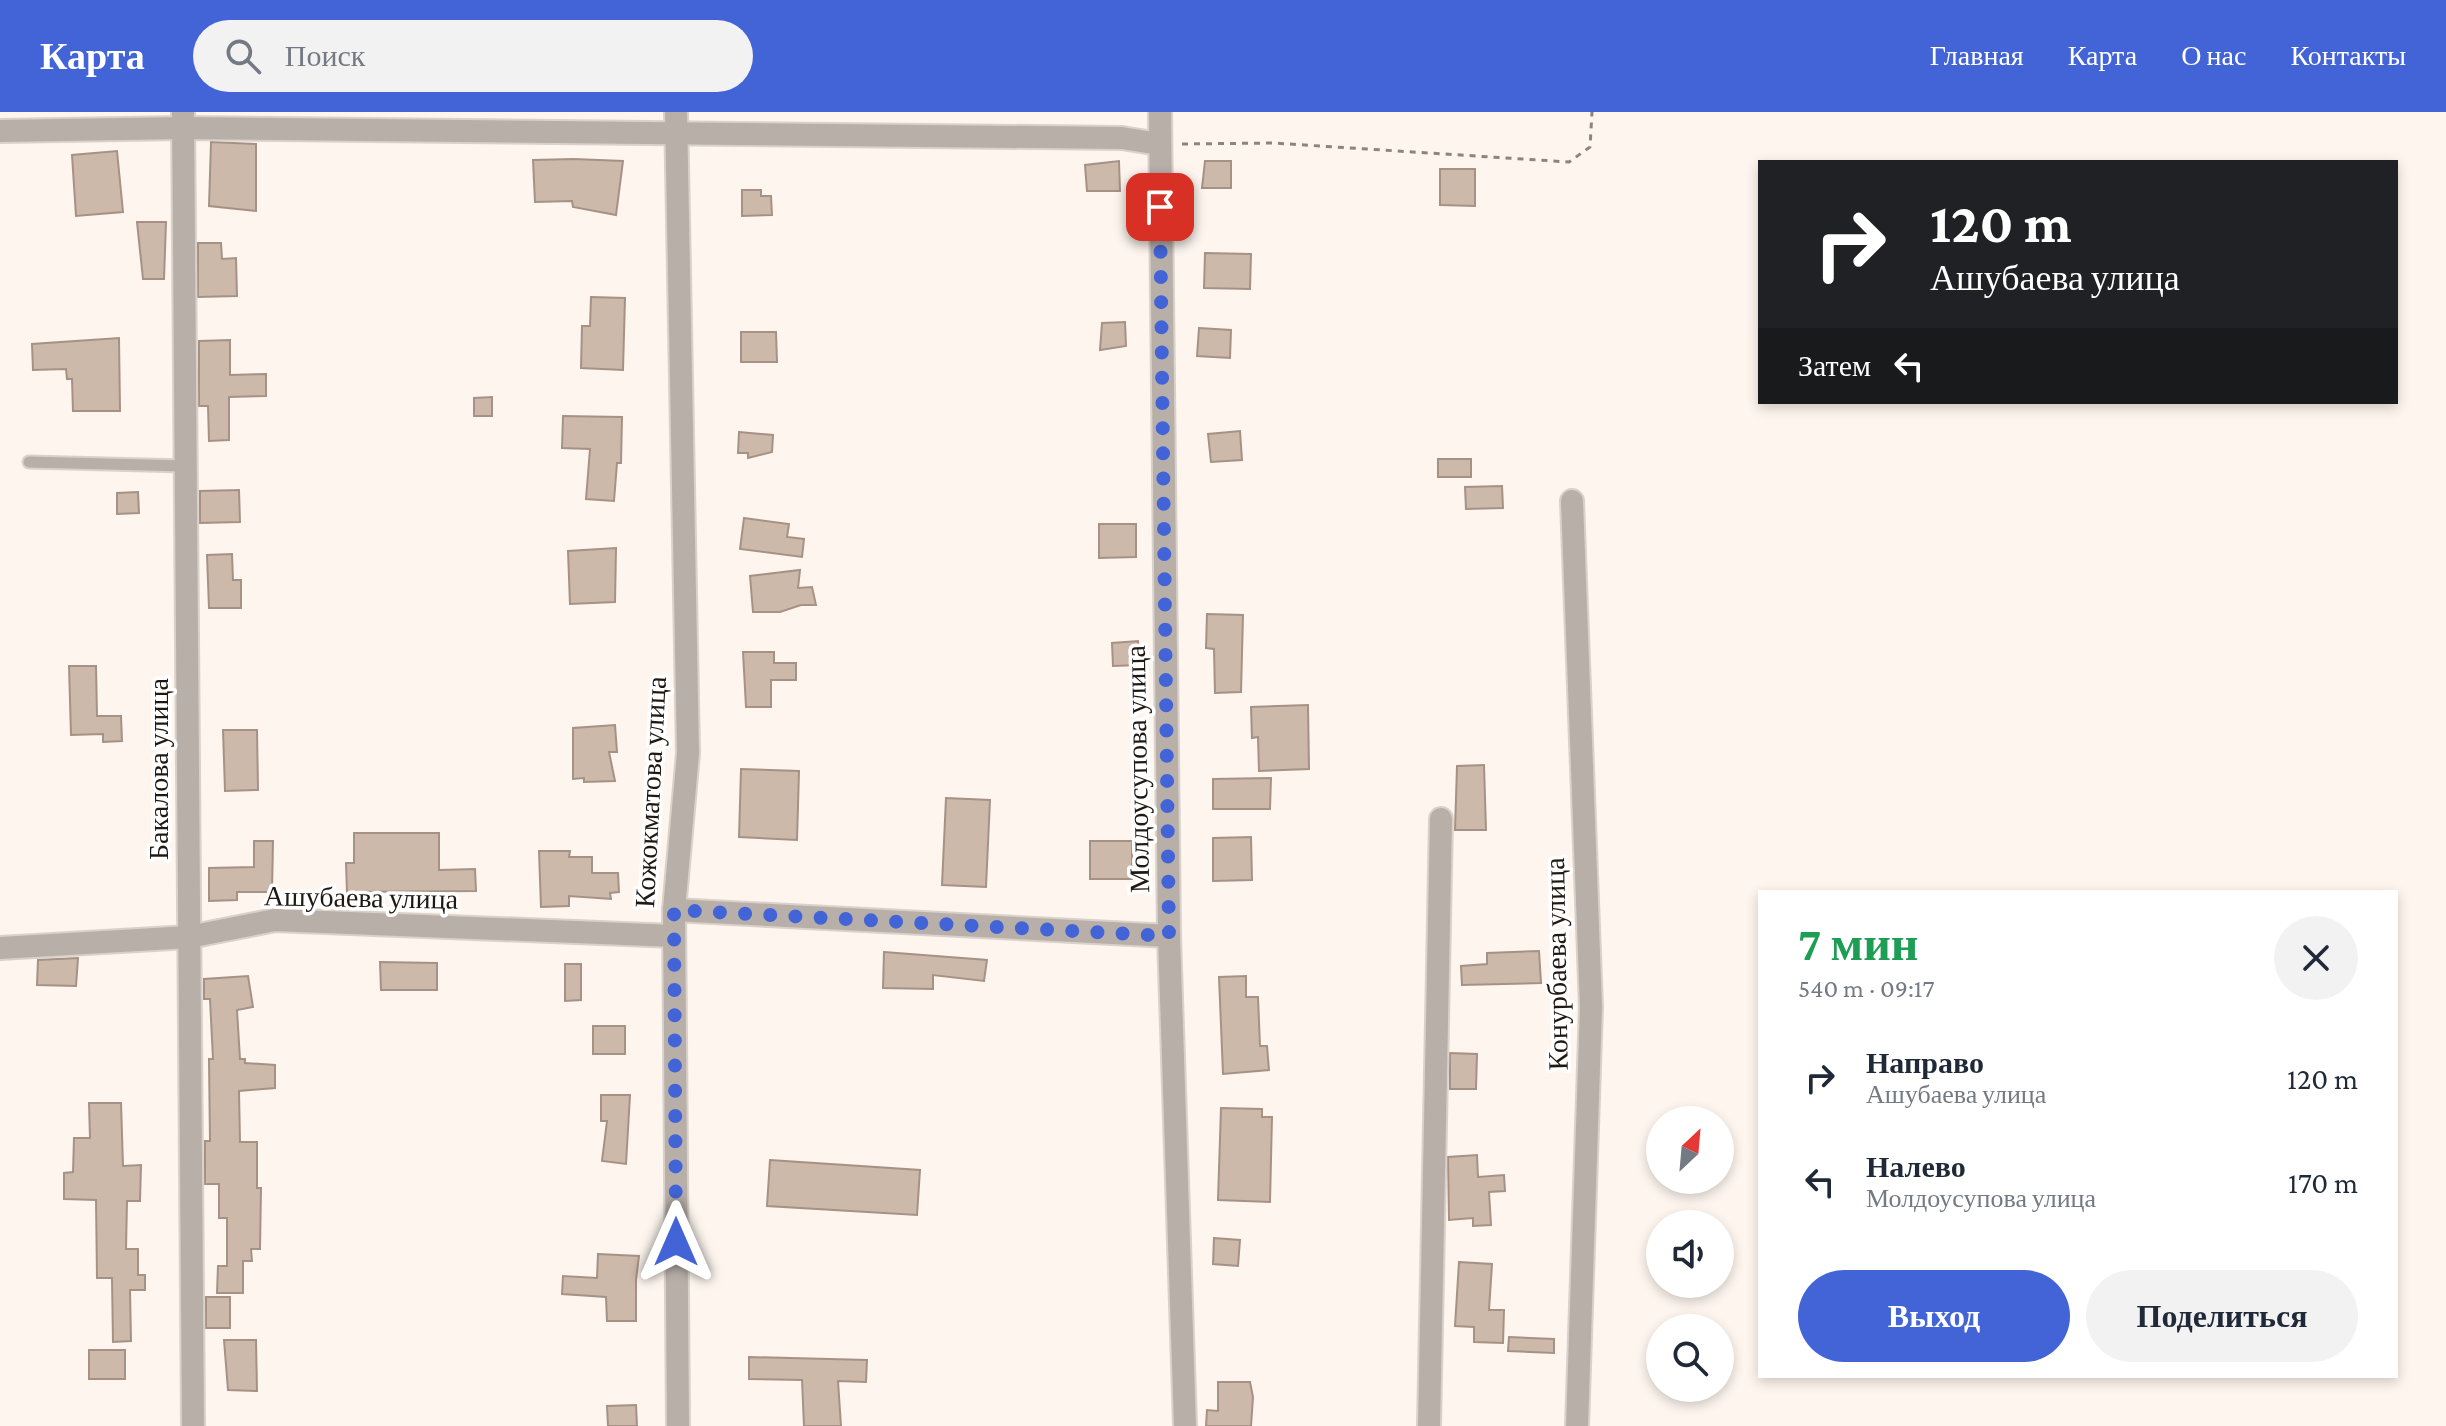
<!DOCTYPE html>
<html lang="ru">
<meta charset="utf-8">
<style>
body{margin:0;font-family:"Crimson Pro",serif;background:#f2f2f3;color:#1f2937;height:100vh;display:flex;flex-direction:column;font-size:30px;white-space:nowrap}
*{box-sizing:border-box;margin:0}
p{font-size:26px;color:#747a83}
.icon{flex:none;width:44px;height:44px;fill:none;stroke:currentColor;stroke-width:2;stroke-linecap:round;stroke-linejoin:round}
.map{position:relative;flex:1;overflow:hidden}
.sheet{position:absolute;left:1758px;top:778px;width:640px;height:488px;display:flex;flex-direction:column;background:#fff;border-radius:0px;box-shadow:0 4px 12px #0003}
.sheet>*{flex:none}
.top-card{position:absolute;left:1758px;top:48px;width:640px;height:244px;border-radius:0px;box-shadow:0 4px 12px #0003;background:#202124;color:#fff;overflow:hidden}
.needle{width:52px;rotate:26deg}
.buttons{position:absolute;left:1646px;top:994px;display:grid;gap:16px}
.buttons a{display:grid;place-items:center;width:88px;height:88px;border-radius:50%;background:#fff;box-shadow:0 4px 12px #0003;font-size:40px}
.pin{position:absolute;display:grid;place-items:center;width:68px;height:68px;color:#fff;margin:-34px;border-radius:16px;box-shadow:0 4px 12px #0006}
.me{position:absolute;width:88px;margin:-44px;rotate:0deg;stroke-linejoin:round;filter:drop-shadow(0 0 6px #0008)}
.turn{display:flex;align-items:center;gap:28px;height:168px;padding:0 40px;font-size:36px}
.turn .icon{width:104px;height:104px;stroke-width:2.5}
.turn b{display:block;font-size:56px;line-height:68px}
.then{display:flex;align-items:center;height:76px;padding:0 40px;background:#0003;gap:16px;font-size:30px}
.round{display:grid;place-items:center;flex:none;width:84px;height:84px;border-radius:42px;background:#f2f2f3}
.headline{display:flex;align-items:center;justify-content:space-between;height:136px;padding:0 40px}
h1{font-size:48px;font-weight:700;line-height:60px;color:#1e9e55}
.cta{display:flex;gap:16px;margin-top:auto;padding:16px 40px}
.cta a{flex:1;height:92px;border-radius:48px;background:#4364d7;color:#fff;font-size:32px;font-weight:700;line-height:92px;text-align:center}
.cta a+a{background:#f2f2f3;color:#1f2937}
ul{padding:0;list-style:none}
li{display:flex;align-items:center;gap:24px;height:104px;padding:0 40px}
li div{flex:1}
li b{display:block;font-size:30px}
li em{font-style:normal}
header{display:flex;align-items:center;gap:48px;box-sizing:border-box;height:112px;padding:0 40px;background:#4364d7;color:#fff}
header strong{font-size:38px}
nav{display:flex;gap:44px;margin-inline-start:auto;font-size:28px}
.search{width:560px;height:72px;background:#f2f2f3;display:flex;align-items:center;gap:20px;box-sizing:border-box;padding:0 28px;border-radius:44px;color:#747a83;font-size:30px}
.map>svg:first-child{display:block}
.building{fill:#cdb9aa;stroke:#a69284;stroke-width:2}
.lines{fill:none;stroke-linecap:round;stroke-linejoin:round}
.lane-casing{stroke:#d9d2cb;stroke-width:15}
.street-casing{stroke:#d9d2cb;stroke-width:26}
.path{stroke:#8c857f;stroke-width:3;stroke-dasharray:6 6;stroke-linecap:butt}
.lane{stroke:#b8afa9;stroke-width:11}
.street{stroke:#b8afa9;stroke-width:22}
.route{stroke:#4364d7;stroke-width:14;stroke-dasharray:0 25.2}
.labels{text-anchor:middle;stroke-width:7;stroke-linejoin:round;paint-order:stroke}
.street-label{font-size:28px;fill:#1f1813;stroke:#fff}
</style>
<header>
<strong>Карта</strong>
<div class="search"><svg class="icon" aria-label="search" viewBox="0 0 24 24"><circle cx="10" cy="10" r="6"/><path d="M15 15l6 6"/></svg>Поиск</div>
<nav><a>Главная</a><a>Карта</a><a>О нас</a><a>Контакты</a></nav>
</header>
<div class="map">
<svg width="2446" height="1314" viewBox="0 0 2446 1314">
<rect width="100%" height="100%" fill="#fdf5ee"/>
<g class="building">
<polygon points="211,30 256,32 256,99 209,94"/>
<polygon points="117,39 123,100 76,104 72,43"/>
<polygon points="574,47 623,49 616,103 573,95 572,89 535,90 533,48"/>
<polygon points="1119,49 1120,79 1087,79 1085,53"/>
<polygon points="1205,49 1231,49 1231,76 1202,76"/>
<polygon points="1440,57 1475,57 1475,94 1440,93"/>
<polygon points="742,78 761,78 761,84 771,84 772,103 742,104"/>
<polygon points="137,110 166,110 164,167 143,167"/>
<polygon points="198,131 221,131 222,147 236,146 237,184 198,185"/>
<polygon points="1205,141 1251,142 1250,177 1204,176"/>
<polygon points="591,185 625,186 623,258 581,256 582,214 590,214"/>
<polygon points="1125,210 1126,234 1100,238 1102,211"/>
<polygon points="1199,216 1231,218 1230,246 1197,244"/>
<polygon points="741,220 776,220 777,250 741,250"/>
<polygon points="119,226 120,299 73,299 72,267 67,267 66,257 33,258 32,232"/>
<polygon points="230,228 230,263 266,262 266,284 229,285 229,328 209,329 208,294 199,294 199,229"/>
<polygon points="492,285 492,304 474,304 474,286"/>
<polygon points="563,304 622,305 621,351 617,351 614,389 586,387 590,337 562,336"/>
<polygon points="1240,319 1242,348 1211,350 1208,322"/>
<polygon points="739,320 773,323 772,340 748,346 748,341 738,341"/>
<rect x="1438" y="347" width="33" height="18"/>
<polygon points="1502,374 1503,396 1466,397 1465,375"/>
<polygon points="239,378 240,410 200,411 200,379"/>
<polygon points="138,380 139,401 117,402 117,381"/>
<polygon points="744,406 789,412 787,425 804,427 802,445 740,437"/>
<polygon points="1099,412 1136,412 1136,445 1099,446"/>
<polygon points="616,436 615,490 570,492 568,439"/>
<polygon points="232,442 233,468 241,468 241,496 209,496 207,443"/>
<polygon points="800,458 798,476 812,475 816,493 801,493 780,500 753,500 750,464"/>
<polygon points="1207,502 1243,503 1241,580 1215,581 1214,537 1206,536"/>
<polygon points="1138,529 1140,553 1113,554 1112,531"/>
<polygon points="743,540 774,540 774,551 796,551 796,568 771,568 771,595 746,595"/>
<polygon points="69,554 96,554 97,604 121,604 122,629 103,630 103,622 71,623"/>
<polygon points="1308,593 1309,657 1259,659 1258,625 1252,626 1251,595"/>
<polygon points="615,613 617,640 609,640 615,669 584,670 584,666 573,667 573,616"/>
<polygon points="223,618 257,618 258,678 225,679"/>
<polygon points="1484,653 1486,718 1455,718 1457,654"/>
<polygon points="741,657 799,659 797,728 739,725"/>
<polygon points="1271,666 1270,697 1213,697 1213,667"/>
<polygon points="946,686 990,688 986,775 942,773"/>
<polygon points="354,721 439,721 439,758 475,757 476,779 347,780 346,751 354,751"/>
<polygon points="1251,725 1252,768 1213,769 1213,726"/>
<polygon points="254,729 273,729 272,780 237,780 237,788 209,789 209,756 254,755"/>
<rect x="1090" y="729" width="42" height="38"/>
<polygon points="539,739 570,739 569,745 592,745 592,761 618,761 619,780 610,781 611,787 569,784 569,794 541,795"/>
<polygon points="1539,839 1541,871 1462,873 1461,854 1487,852 1487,841"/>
<polygon points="884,840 987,848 984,869 933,863 933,877 883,876"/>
<polygon points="78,846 76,874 37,873 38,848"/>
<polygon points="380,850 437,851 437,878 381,878"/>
<polygon points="565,852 581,852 581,888 565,889"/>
<polygon points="248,864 253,895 237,898 240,947 245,947 245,951 275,953 275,976 239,979 240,1030 257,1030 257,1076 261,1076 260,1137 251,1137 252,1149 243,1149 243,1181 217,1181 218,1154 227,1154 227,1106 219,1106 219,1072 205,1072 205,1029 210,1029 209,947 213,947 210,887 204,887 204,867"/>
<polygon points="1246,864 1246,885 1258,885 1260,934 1267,934 1269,958 1223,962 1219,865"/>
<rect x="593" y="914" width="32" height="28"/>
<polygon points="1450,941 1477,942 1476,977 1450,977"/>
<polygon points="601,983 630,983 626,1052 602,1049 607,1009 601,1009"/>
<polygon points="89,991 121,991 123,1054 141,1053 140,1089 127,1089 126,1137 138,1137 138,1163 145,1163 145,1178 130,1178 131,1229 113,1230 112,1166 97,1166 96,1088 64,1087 64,1061 73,1060 74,1026 90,1026"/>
<polygon points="1221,996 1262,997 1262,1005 1272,1005 1270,1090 1218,1088"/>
<polygon points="1477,1043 1478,1065 1504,1063 1505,1079 1489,1080 1491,1113 1473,1114 1473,1106 1449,1108 1448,1045"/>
<polygon points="770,1048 920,1058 917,1103 767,1094"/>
<polygon points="1214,1126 1240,1128 1238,1154 1213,1152"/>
<polygon points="598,1142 639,1144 636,1168 636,1209 607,1209 606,1185 562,1182 563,1164 597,1166"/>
<polygon points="1459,1150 1492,1152 1489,1198 1504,1198 1503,1231 1474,1230 1474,1215 1455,1214"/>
<rect x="206" y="1185" width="24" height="31"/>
<polygon points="1509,1225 1554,1227 1554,1241 1508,1239"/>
<polygon points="224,1228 256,1228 257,1279 228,1278"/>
<rect x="89" y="1238" width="36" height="29"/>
<polygon points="749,1245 867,1248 866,1270 838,1269 841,1314 804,1314 802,1268 749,1267"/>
<polygon points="1218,1270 1250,1270 1253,1285 1251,1314 1206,1314 1207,1298 1218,1299"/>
<polygon points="636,1293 637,1314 608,1314 607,1294"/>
</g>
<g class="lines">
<g class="lane-casing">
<polyline id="lane" points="29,350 185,354"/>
</g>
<g class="street-casing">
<g id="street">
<polyline points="183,0 193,1314"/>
<polyline points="676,0 688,641 674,798 678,1314"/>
<polyline points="1160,0 1169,824 1185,1314"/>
<polyline points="0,19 183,16 1122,26 1159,32"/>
<polyline points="1572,389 1591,895 1577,1314"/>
<polyline points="674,798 1169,824"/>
<polyline points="0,836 189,825 275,808 674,824"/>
<polyline points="1429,1314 1441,707"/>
</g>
</g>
<polyline class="path" points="1182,32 1273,31 1569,50 1590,35 1592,0"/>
<use href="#lane" class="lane"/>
<use href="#street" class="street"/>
</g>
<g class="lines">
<polyline class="route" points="676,1130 674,798 1169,824 1160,95"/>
</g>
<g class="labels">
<g class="street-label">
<text transform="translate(158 657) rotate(-90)" y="10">Бакалова улица</text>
<text transform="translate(1137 657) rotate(-91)" y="10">Молдоусупова улица</text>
<text transform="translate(650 680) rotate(-87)" y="10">Кожокматова улица</text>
<text transform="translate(361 785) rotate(1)" y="10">Ашубаева улица</text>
<text transform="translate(1556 852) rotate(-91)" y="10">Конурбаева улица</text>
</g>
</g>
</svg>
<div class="buttons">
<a><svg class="needle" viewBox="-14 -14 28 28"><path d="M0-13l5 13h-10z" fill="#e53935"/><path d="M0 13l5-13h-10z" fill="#747a83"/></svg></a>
<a><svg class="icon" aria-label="sound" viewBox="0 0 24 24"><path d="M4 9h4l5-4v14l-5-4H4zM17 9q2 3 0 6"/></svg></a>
<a><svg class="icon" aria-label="search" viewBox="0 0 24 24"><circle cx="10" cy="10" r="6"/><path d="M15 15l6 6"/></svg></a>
</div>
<div class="pin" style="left:1160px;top:95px;background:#d93025"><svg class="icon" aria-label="arrive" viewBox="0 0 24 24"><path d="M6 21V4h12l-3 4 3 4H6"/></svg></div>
<svg class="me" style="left:676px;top:1130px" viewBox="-20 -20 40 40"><path d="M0-17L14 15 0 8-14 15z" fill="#4364d7" stroke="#fff" stroke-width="4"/></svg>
<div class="top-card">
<div class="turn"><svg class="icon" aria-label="right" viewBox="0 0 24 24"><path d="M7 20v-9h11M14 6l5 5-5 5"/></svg><div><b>120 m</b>Ашубаева улица</div></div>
<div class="then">Затем<svg class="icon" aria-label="left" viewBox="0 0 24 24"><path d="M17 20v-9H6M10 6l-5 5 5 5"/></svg></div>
</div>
<section class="sheet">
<div class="headline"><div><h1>7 мин</h1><p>540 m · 09:17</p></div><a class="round"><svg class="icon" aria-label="close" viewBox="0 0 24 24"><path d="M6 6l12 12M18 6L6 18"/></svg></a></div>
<ul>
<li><svg class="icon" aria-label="right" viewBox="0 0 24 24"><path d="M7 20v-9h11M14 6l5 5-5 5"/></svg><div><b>Направо</b><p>Ашубаева улица</p></div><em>120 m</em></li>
<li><svg class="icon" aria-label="left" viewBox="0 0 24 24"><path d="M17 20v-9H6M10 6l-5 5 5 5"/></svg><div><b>Налево</b><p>Молдоусупова улица</p></div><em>170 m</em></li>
</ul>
<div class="cta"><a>Выход</a><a>Поделиться</a></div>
</section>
</div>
